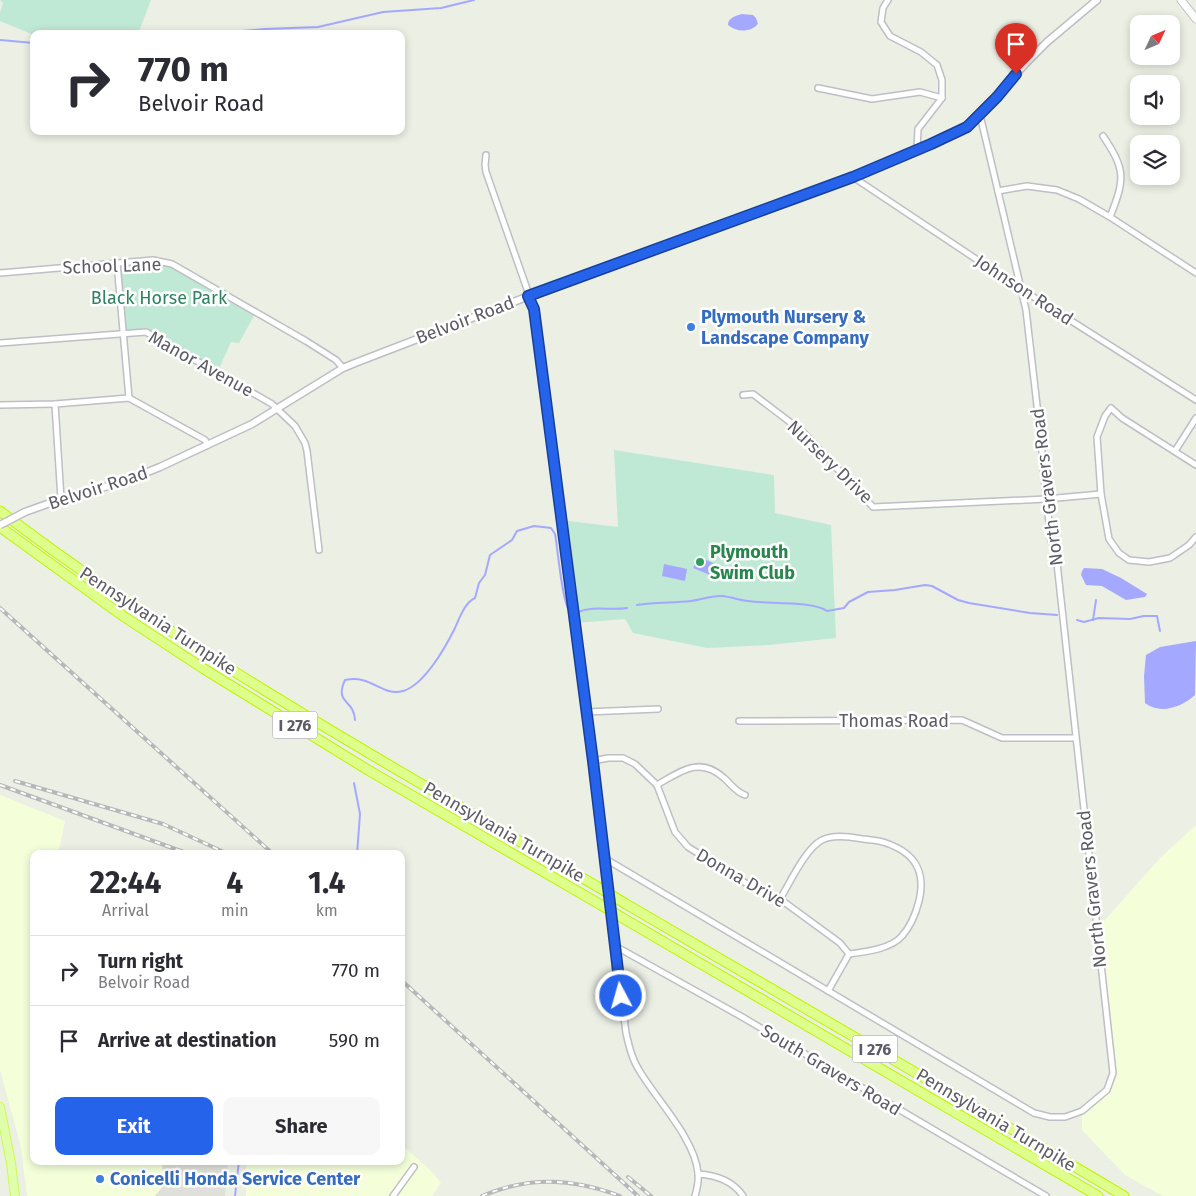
<!DOCTYPE html>
<style>
body{margin:0;font-family:"Fira Sans",sans-serif;background:#f7f7f7;color:#2b2b33;height:100vh;display:flex;flex-direction:column;font-size:19px;white-space:nowrap}
*{box-sizing:border-box;margin:0}
p{font-size:16px;color:#7c7c81}
.icon{flex:none;width:28px;height:28px;fill:none;stroke:currentColor;stroke-width:2;stroke-linecap:round;stroke-linejoin:round}
.map{position:relative;flex:1;overflow:hidden}
.side{position:absolute;left:30px;top:850px;width:375px;height:315px;display:flex;flex-direction:column;background:#fff;border-radius:10px;box-shadow:0 2px 8px #0003}
.side>*{flex:none}
.guide{position:absolute;left:30px;top:30px;width:375px;height:105px;border-radius:10px;box-shadow:0 2px 8px #0003;background:#fff;color:#2b2b33;overflow:hidden}
.needle{width:32px;rotate:46deg}
.fabs{position:absolute;left:1130px;top:15px;display:grid;gap:10px}
.fabs a{display:grid;place-items:center;width:50px;height:50px;border-radius:10px;background:#fff;box-shadow:0 2px 8px #0003;font-size:25px}
.pin{position:absolute;display:grid;place-items:center;width:42px;height:42px;color:#fff;margin:-51px -21px;border-radius:50% 50% 50% 0;rotate:-45deg;box-shadow:0 0 5px #0007}
.pin .icon{rotate:45deg}
.me{position:absolute;width:55px;margin:-28px;rotate:354deg;stroke-linejoin:round;filter:drop-shadow(0 0 4px #0008)}
.turn{display:flex;align-items:center;gap:18px;height:105px;padding:0 25px;font-size:22px}
.turn .icon{width:65px;height:65px;stroke-width:2.5}
.turn b{display:block;font-size:35px;line-height:42px}
.eta{display:flex;justify-content:space-evenly;align-items:center;height:85px;text-align:center}
.eta b{font-size:30px;font-weight:700;line-height:35px}
.primary-button{display:flex;gap:10px;margin-top:auto;padding:10px 25px}
.primary-button a{flex:1;height:58px;border-radius:10px;background:#2563eb;color:#fff;font-size:20px;font-weight:700;line-height:58px;text-align:center}
.primary-button a+a{background:#f7f7f7;color:#2b2b33}
ul{padding:0;list-style:none}
li{display:flex;align-items:center;gap:15px;height:70px;padding:0 25px;border-top:1px solid #e1e1e2}
li div{flex:1}
li b{display:block;font-size:19px}
li em{font-style:normal}
.map>svg:first-child{display:block}
.commercial{fill:#f4ffda}
.industrial{fill:#dfe0d9}
.green{fill:#bfe8d5}
.water{fill:#a5a8ff}
.lines{fill:none;stroke-linecap:round;stroke-linejoin:round}
.stream{stroke:#a5a8ff;stroke-width:2}
.minor-casing{stroke:#bfbec6;stroke-width:8}
.tertiary-casing{stroke:#bfbec6;stroke-width:9}
.secondary-casing{stroke:#c0bfc8;stroke-width:9}
.primary-casing{stroke:#cff954;stroke-width:10}
.motorway-casing{stroke:#bef400;stroke-width:11}
.minor{stroke:#fff;stroke-width:5}
.tertiary{stroke:#fff;stroke-width:6}
.secondary{stroke:#fff;stroke-width:7}
.primary{stroke:#dfffaa;stroke-width:8}
.motorway{stroke:#dfff8c;stroke-width:9}
.rail-casing{stroke:#b7b7b9;stroke-width:4}
.rail{stroke:#fff;stroke-width:2;stroke-dasharray:5.5;stroke-linecap:butt}
.tertiary-bridge-casing{stroke:#bfbec6;stroke-width:9;stroke-linecap:butt}
.motorway-bridge-casing{stroke:#bef400;stroke-width:11;stroke-linecap:butt}
.tertiary-bridge{stroke:#fff;stroke-width:6}
.motorway-bridge{stroke:#dfff8c;stroke-width:9}
.route-casing{stroke:#184099;stroke-width:12}
.route{stroke:#2563eb;stroke-width:9}
.shop-dot{fill:#3f7fe0;stroke:#fff;stroke-width:2}
.leisure-dot{fill:#2e9e5b;stroke:#fff;stroke-width:2}
.labels{text-anchor:middle;stroke-width:5;stroke-linejoin:round;paint-order:stroke}
.shield{fill:#fff;stroke:#8e8d94;stroke-width:1}
.shield-label{font-size:16px;font-weight:bold;fill:#5d5c66}
.street-label{font-size:18px;fill:#5d5c66;stroke:#fff}
.park-label{font-size:18px;fill:#30825f;stroke:#fff}
.shop-label{font-size:18px;font-weight:bold;fill:#366cbe;stroke:#fff;text-anchor:start}
.leisure-label{font-size:18px;font-weight:bold;fill:#27864d;stroke:#fff;text-anchor:start}
</style>
<div class="map">
<svg width="1196" height="1196" viewBox="0 0 1196 1196">
<rect width="100%" height="100%" fill="#ecefe4"/>
<g class="commercial">
<polygon points="0,795 65,821 58,854 34,854 34,1161 162,1161 164,1186 155,1196 27,1196 21,1147 0,1070"/>
<polygon points="1196,825 1196,1196 1163,1196 1125,1175 1082,1130 1082,1111 1107,1090 1113,1073 1097,929 1160,858"/>
<polygon points="401,1144 431,1171 441,1183 432,1196 246,1196 246,1161 401,1161"/>
</g>
<polygon class="industrial" points="162,1161 228,1161 225,1196 155,1196 164,1185"/>
<g class="green">
<polygon points="0,0 151,0 138,34 34,35 0,21 0,13 3,3"/>
<polygon points="153,260 172,264 256,312 239,343 231,342 217,373 146,332 123,334 117,263"/>
<polygon points="614,450 774,475 775,513 831,525 836,638 769,645 707,648 633,633 625,619 575,623 561,520 618,527"/>
</g>
<g class="water">
<path d="M742,14L753,15L756,18L758,24C750,33 736,32 728,25C728,18 735,16 742,14Z"/>
<polygon points="699,557 720,566 715,577 693,568"/>
<polygon points="664,564 687,569 685,581 662,576"/>
<polygon points="1084,568 1102,569 1121,578 1147,594 1145,597 1126,600 1102,586 1086,585 1081,575 1082,571"/>
<path d="M1196,641L1195,695C1182,707 1160,715 1145,703L1144,676L1146,655L1160,647Z"/>
</g>
<g class="lines">
<g class="stream">
<polyline points="68,34 94,31 130,34"/>
<polyline points="210,34 265,29 318,27 383,12 441,8 474,0"/>
<polyline points="0,40 34,43"/>
<path d="M637,605C655,602 673,603 691,601C701,600 712,595 722,596C731,597 739,600 748,601C767,604 813,601 827,611L844,608L849,602L868,592L895,590L925,585L932,586L958,600L969,603L1030,613L1057,615"/>
<path d="M578,612C594,605 611,611 627,608"/>
<polyline points="1077,620 1084,622 1099,618 1130,619 1144,616 1157,616 1160,631"/>
<polyline points="1093,620 1096,600"/>
<path d="M355,720C354,699 334,704 345,680C372,674 381,697 403,691C424,685 445,648 454,630C459,620 464,603 475,598L479,583L485,575L490,555L512,540L517,531L534,526L551,528L555,534C558,550 562,603 570,612"/>
<polyline points="354,783 360,814 357,854"/>
<polyline points="235,1196 239,1161"/>
</g>
<g class="minor-casing">
<g id="minor">
<polyline points="888,0 883,8 881,22 890,36 921,52 937,65 942,80 942,98 918,129 917,150"/>
<polyline points="818,88 872,99 920,92 942,98"/>
<path d="M1103,136C1126,170 1125,179 1110,217"/>
<path d="M486,155L485,165L486,172L534,309L626,1033C629,1046 632,1059 639,1070C656,1099 695,1139 698,1173C699,1181 697,1189 695,1196"/>
<polyline points="853,177 1021,289 1196,400"/>
<polyline points="998,191 1027,186 1057,190 1079,199 1110,217 1196,273"/>
<polyline points="117,263 129,398"/>
<polyline points="0,273 153,260 172,264 306,341 336,360 343,368"/>
<polyline points="0,343 146,332 272,404 295,426 305,443 307,451 319,550"/>
<polyline points="743,395 753,394 803,432 873,507 1046,499 1101,494"/>
<polyline points="55,404 61,499"/>
<polyline points="0,405 55,404 129,398 205,440 208,445"/>
<polyline points="1175,451 1196,418"/>
<polyline points="1196,465 1122,418 1111,408 1105,416 1097,437 1101,494 1109,539 1119,553 1129,560 1149,562 1170,558 1189,545 1196,537"/>
<polyline points="586,712 658,709"/>
<polyline points="739,721 962,720 1002,738 1075,738"/>
<polyline points="593,761 608,758 623,758 635,764 657,785 675,832 688,847 760,892 780,899 840,943 849,954 828,991"/>
<path d="M657,785C681,771 700,756 724,778C732,785 736,792 745,795"/>
<polyline points="604,858 1034,1113 1050,1117 1065,1117 1082,1111 1107,1090 1113,1073 1055,545 1051,541 1042,458 1042,449 1026,310 980,115"/>
<path d="M780,899C790,883 805,849 822,840C834,834 850,837 863,839C870,840 879,840 886,843C915,853 926,871 919,901C916,913 910,927 902,936C891,949 865,952 849,954"/>
<polyline points="615,946 744,1018 1046,1196"/>
<path d="M698,1174C715,1175 733,1181 743,1196"/>
<polyline points="393,1196 414,1167"/>
</g>
</g>
<g class="tertiary-casing">
<polyline id="tertiary" points="25,512 61,499 123,482 160,467 252,424 343,368 355,363 529,296 853,177 949,136 967,127 980,115 1026,63 1047,42 1097,0"/>
</g>
<g class="secondary-casing">
<polyline id="secondary" points="1181,0 1196,19"/>
</g>
<g class="primary-casing">
<polyline id="primary" points="0,1107 11,1163 15,1196"/>
</g>
<g class="motorway-casing">
<g id="motorway">
<path d="M0,511C188,654 395,768 598,887"/>
<polyline points="0,527 123,616 204,669 368,770 601,905"/>
<polyline points="626,904 978,1109 1124,1196"/>
<polyline points="621,917 1098,1196"/>
</g>
</g>
<use href="#minor" class="minor"/>
<use href="#tertiary" class="tertiary"/>
<use href="#secondary" class="secondary"/>
<use href="#primary" class="primary"/>
<use href="#motorway" class="motorway"/>
<g class="rail-casing">
<g id="rail">
<polyline points="0,608 273,854"/>
<polyline points="15,781 163,824 228,854"/>
<polyline points="0,785 189,854"/>
<polyline points="401,980 638,1196"/>
<polyline points="628,1177 651,1196"/>
<path d="M482,1196C529,1176 572,1178 620,1196"/>
</g>
</g>
<use href="#rail" class="rail"/>
<g class="tertiary-bridge-casing">
<polyline id="tertiary-bridge" points="0,525 25,512"/>
</g>
<g class="motorway-bridge-casing">
<g id="motorway-bridge">
<polyline points="598,887 626,904"/>
<polyline points="601,905 621,917"/>
</g>
</g>
<use href="#tertiary-bridge" class="tertiary-bridge"/>
<use href="#motorway-bridge" class="motorway-bridge"/>
</g>
<g class="lines">
<g class="route-casing">
<polyline id="route" points="621,996 593,761 534,309 528,296 853,177 931,144 967,127 997,97 1016,74"/>
</g>
<use href="#route" class="route"/>
</g>
<g class="shop-dot">
<circle cx="691" cy="327" r="5"/>
<circle cx="100" cy="1179" r="5"/>
</g>
<circle class="leisure-dot" cx="700" cy="562" r="5"/>
<g class="labels">
<g class="shield">
<rect x="272.5" y="711.5" width="45" height="27" rx="4"/>
<rect x="852.5" y="1035.5" width="45" height="27" rx="4"/>
</g>
<g class="shield-label">
<text x="295" y="731">I 276</text>
<text x="875" y="1055">I 276</text>
</g>
<g class="street-label">
<text transform="translate(112 266) rotate(-2)" y="6">School Lane</text>
<text transform="translate(1024 290) rotate(33)" y="6">Johnson Road</text>
<text transform="translate(465 320) rotate(-21)" y="6">Belvoir Road</text>
<text transform="translate(201 364) rotate(29)" y="6">Manor Avenue</text>
<text transform="translate(830 462) rotate(44)" y="6">Nursery Drive</text>
<text transform="translate(1047 487) rotate(-97)" y="6">North Gravers Road</text>
<text transform="translate(98 488) rotate(-18)" y="6">Belvoir Road</text>
<text transform="translate(158 621) rotate(33)" y="6">Pennsylvania Turnpike</text>
<text x="894" y="727">Thomas Road</text>
<text transform="translate(504 832) rotate(30)" y="6">Pennsylvania Turnpike</text>
<text transform="translate(741 878) rotate(30)" y="6">Donna Drive</text>
<text transform="translate(1092 889) rotate(-96)" y="6">North Gravers Road</text>
<text transform="translate(831 1070) rotate(31)" y="6">South Gravers Road</text>
<text transform="translate(996 1120) rotate(31)" y="6">Pennsylvania Turnpike</text>
</g>
<g class="park-label">
<text x="159" y="304">Black Horse Park</text>
</g>
<g class="shop-label">
<text x="701" y="323">Plymouth Nursery &amp;<tspan x="701" dy="21">Landscape Company</tspan></text>
<text x="110" y="1185">Conicelli Honda Service Center</text>
</g>
<g class="leisure-label">
<text x="710" y="558">Plymouth<tspan x="710" dy="21">Swim Club</tspan></text>
</g>
</g>
</svg>
<div class="fabs">
<a><svg class="needle" viewBox="-14 -14 28 28"><path d="M0-13l5 13h-10z" fill="#e53935"/><path d="M0 13l5-13h-10z" fill="#7c7c81"/></svg></a>
<a><svg class="icon" aria-label="sound" viewBox="0 0 24 24"><path d="M4 9h4l5-4v14l-5-4H4zM17 9q2 3 0 6"/></svg></a>
<a><svg class="icon" aria-label="layers" viewBox="0 0 24 24"><path d="M12 4l9 5-9 5-9-5zM3 14l9 5 9-5"/></svg></a>
</div>
<div class="pin" style="left:1016px;top:74px;background:#d93025"><svg class="icon" aria-label="arrive" viewBox="0 0 24 24"><path d="M6 21V4h12l-3 4 3 4H6"/></svg></div>
<svg class="me" style="left:621px;top:996px" viewBox="-20 -20 40 40"><circle r="17" fill="#2563eb" stroke="#fff" stroke-width="3"/><path d="M0-11L8 9 0 5-8 9z" fill="#fff"/></svg>
<div class="guide">
<div class="turn"><svg class="icon" aria-label="right" viewBox="0 0 24 24"><path d="M7 20v-9h11M14 6l5 5-5 5"/></svg><div><b>770 m</b>Belvoir Road</div></div>
</div>
<section class="side">
<div class="eta">
<div><b>22:44</b><p>Arrival</p></div>
<div><b>4</b><p>min</p></div>
<div><b>1.4</b><p>km</p></div>
</div>
<ul>
<li><svg class="icon" aria-label="right" viewBox="0 0 24 24"><path d="M7 20v-9h11M14 6l5 5-5 5"/></svg><div><b>Turn right</b><p>Belvoir Road</p></div><em>770 m</em></li>
<li><svg class="icon" aria-label="arrive" viewBox="0 0 24 24"><path d="M6 21V4h12l-3 4 3 4H6"/></svg><div><b>Arrive at destination</b></div><em>590 m</em></li>
</ul>
<div class="primary-button"><a>Exit</a><a>Share</a></div>
</section>
</div>
